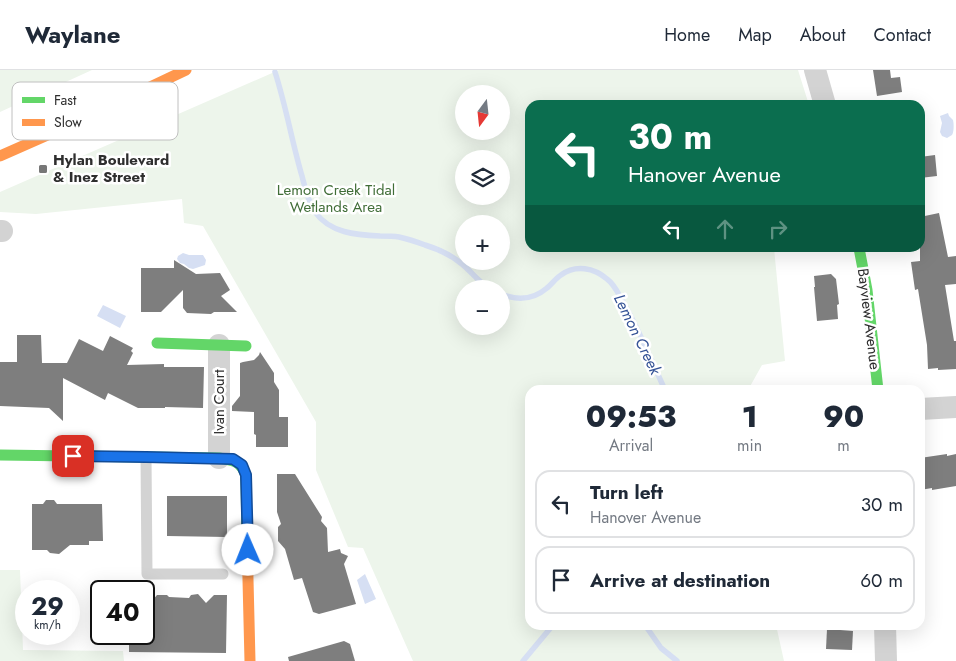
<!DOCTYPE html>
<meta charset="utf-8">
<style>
body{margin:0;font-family:Jost,sans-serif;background:#f2f2f3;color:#1f2937;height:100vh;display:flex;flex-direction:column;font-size:19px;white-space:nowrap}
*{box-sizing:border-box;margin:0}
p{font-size:16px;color:#747a83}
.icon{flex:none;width:28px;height:28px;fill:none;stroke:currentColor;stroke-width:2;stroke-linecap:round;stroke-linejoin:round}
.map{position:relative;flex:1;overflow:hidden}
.panel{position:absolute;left:525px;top:315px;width:400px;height:245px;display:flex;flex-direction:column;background:#fff;border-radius:15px;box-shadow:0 5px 20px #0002}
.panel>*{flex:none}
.guide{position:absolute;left:525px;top:30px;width:400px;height:152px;border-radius:15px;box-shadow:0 5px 20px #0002;background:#0b6e4f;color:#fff;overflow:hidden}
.needle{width:32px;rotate:195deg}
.controls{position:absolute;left:455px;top:15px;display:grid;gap:10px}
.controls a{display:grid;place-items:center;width:55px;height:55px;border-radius:50%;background:#fff;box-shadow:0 5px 20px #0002;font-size:25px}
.speed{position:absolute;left:15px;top:510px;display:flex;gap:10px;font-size:25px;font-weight:700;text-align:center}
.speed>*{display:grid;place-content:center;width:65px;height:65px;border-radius:50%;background:#fff;box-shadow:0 5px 20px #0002;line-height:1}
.speed small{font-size:12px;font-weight:400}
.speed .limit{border:2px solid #111;border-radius:8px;background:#fff;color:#111}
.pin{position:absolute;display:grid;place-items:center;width:42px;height:42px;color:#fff;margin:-21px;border-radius:10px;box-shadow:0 2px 8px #0006}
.me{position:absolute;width:55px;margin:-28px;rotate:359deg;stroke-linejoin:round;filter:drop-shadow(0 0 4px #0008)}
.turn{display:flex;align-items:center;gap:18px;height:105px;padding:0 20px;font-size:22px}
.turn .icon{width:65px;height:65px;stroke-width:2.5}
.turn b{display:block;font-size:35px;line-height:42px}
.lanes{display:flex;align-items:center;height:48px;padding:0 20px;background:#0003;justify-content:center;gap:25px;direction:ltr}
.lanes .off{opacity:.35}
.eta{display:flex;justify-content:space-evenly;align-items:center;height:85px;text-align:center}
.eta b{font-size:30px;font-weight:800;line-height:35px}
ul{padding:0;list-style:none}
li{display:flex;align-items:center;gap:15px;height:68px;margin:0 10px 8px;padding:0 10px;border:2px solid #e0e1e3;border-radius:15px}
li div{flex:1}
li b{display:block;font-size:19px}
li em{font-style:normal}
header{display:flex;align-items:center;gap:30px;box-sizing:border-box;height:70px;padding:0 25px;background:#fff;border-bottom:1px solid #e0e1e3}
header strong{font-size:24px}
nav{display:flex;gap:28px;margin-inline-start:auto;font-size:18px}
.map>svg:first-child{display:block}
.green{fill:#edf5eb;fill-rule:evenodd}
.water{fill:#d6dff3}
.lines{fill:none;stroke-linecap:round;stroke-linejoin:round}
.stream{stroke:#d6dff3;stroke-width:5.5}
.building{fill:#7e7e7e}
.lane{stroke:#d3d3d3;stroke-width:11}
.street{stroke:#d3d3d3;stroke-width:22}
.fast{stroke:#63d668;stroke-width:11}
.slow{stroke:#ff974d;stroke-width:11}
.route-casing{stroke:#114b97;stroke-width:12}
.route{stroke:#1a73e8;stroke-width:9}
.poi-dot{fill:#777;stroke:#fff;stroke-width:2}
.labels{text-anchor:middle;stroke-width:5;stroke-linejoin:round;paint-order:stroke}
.poi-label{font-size:15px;font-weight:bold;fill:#2e2e2e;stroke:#fff;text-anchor:start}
.park-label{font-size:15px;fill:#406d37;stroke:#fff}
.street-label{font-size:15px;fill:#2e2e2e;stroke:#fff}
.water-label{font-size:16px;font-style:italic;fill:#355396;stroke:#fff}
.key{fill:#fff;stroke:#c0c0c0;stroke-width:1}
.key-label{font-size:14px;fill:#2e2e2e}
</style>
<header>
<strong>Waylane</strong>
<nav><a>Home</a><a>Map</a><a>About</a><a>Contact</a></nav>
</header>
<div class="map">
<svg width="956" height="591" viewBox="0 0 956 591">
<rect width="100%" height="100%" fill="#fff"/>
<g class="green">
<polygon points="0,0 92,0 0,42"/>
<path d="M279,0H798L809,35H530V178H774L785,291L762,295L748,320H530V555H776L784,591H413L363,478L348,477L316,400V352L203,156L184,153L182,129L36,144L0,142V122ZM464,24H501V61H464ZM464,89H501V126H464ZM464,154H501V191H464ZM464,219H501V256H464Z"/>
<polygon points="0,500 20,500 23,580 123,581 124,591 0,591"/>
</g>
<g class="water">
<path d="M948,43L949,46L953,50C954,54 954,62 952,65L947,68L942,66L940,62L942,53L940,46Z"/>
<polygon points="183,183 189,185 203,185 206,190 205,195 193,199 189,198 184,194 180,193 177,189 178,186"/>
<polygon points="103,235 126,246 120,258 97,246"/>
<polygon points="365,504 376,529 365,534 357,510"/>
</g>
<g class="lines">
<g class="stream">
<path d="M275,2C286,36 292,72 302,106C305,118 308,132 315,142C330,163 356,165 380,166C386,166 393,166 399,167C408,169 417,172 425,175C438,179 451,185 462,194C472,202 479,213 491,219"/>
<path d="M501,224C518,231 533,230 547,218C552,214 556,208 561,205C576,194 594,198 607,209C614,214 618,223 622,230C639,259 651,290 665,320"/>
<polyline points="645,555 661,578 677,591"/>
<polyline points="523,591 553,555"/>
</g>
</g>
<g class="building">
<polygon points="873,0 890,0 891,8 900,7 902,22 877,26"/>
<polygon points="935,85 937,106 920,108 920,87"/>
<polygon points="939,143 948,187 956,186 956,214 945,215 954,271 956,271 956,299 938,300 938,298 928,299 927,275 918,219 915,220 911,192 920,191 920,147"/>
<polygon points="174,190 196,204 220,203 230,220 221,226 237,242 214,242 211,244 187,243 183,238 183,220 161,242 141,242 141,198 174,198"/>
<polygon points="831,204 836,209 839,234 837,235 838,249 817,251 814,217 815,217 814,206"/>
<polygon points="17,265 41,265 42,293 67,293 79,269 103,281 110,266 133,278 131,281 133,283 127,295 164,294 164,297 204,297 203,338 165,337 165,338 138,338 108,323 105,330 63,308 63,351 49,338 0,336 0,292 17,292"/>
<polygon points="260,282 274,303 274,312 279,320 279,347 288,347 288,377 256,377 256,365 254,364 254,342 232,341 232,336 240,326 240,293 243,292 254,290 259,285"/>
<polygon points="947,384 947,386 956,384 956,416 932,420 932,418 920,420 920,388"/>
<polygon points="277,404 295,404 322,447 321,451 327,458 328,482 340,479 341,483 348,486 344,494 356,534 319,544 313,542 302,508 294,510 285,479 278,471 278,457 281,454 277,442"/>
<polygon points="167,426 227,426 227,467 167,466"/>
<polygon points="46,430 54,430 57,434 102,434 103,471 89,471 89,475 70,475 59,484 50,483 47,480 32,480 32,434 43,434"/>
<polygon points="198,524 206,533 214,525 227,525 226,583 129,582 129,564 144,564 144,527 151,532 157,525 167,525 169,527 189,528 191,525"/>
<polygon points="827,559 853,561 852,580 826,579"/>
<polygon points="344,571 350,574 355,591 289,591 288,587"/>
</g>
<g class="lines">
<polyline class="lane" points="146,387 147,504 223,504"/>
<g class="street">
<polyline points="815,0 825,35"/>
<polyline points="0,161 2,161"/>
<polyline points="920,339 956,337"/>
<polyline points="219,388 219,275"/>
<polyline points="885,555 886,591"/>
</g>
<g class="fast">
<polyline points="859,178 867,220 878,320"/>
<polyline points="157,273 246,276"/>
<path d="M0,385L219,388C233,390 240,391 246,405L247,469"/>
</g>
<g class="slow">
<polyline points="0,86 68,56 186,0"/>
<polyline points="247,469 250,591"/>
</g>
</g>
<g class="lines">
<g class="route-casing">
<polyline id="route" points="73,386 146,387 233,389 242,395 246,405 248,480"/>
</g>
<use href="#route" class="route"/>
</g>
<rect class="poi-dot" x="38" y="94" width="10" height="10" rx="2.5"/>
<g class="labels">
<g class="poi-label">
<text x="53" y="95">Hylan Boulevard<tspan x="53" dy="17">&amp; Inez Street</tspan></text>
</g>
<g class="park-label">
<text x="336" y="125">Lemon Creek Tidal<tspan x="336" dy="17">Wetlands Area</tspan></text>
</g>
<g class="street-label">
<text transform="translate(869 249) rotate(83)" y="5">Bayview Avenue</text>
<text transform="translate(219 332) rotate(-90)" y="5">Ivan Court</text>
</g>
<g class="water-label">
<text transform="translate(638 264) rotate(64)" y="6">Lemon Creek</text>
</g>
</g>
<rect x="12" y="12" width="166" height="58" rx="8" class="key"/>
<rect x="22" y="27" width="23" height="6" fill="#63d668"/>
<rect x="22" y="49" width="23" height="7" fill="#ff974d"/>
<g class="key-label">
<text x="54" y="35">Fast</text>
<text x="54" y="57">Slow</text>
</g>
</svg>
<div class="controls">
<a><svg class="needle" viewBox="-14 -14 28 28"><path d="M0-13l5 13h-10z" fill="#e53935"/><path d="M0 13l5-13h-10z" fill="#747a83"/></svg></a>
<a><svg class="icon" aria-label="layers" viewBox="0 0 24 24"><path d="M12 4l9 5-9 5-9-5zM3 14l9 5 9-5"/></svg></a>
<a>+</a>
<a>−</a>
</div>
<div class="speed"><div>29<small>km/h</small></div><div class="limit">40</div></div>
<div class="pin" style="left:73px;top:386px;background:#d93025"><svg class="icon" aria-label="arrive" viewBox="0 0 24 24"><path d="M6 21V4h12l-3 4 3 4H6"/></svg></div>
<svg class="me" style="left:248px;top:480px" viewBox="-20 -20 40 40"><circle r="19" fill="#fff"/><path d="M0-13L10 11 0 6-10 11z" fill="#1a73e8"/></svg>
<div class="guide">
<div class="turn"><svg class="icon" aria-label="left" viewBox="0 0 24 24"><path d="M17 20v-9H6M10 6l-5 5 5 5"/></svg><div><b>30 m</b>Hanover Avenue</div></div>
<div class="lanes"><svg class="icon" aria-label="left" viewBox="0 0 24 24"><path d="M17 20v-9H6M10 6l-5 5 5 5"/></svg><svg class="icon off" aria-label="ahead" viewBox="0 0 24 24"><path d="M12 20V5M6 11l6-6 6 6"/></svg><svg class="icon off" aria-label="right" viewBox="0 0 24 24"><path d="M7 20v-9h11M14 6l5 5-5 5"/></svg></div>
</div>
<section class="panel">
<div class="eta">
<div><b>09:53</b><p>Arrival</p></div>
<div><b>1</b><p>min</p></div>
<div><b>90</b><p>m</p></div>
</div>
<ul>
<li><svg class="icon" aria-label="left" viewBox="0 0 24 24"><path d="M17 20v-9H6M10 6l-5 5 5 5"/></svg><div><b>Turn left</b><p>Hanover Avenue</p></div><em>30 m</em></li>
<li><svg class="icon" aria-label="arrive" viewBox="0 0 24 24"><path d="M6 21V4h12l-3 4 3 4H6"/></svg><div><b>Arrive at destination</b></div><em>60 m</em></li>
</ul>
</section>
</div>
